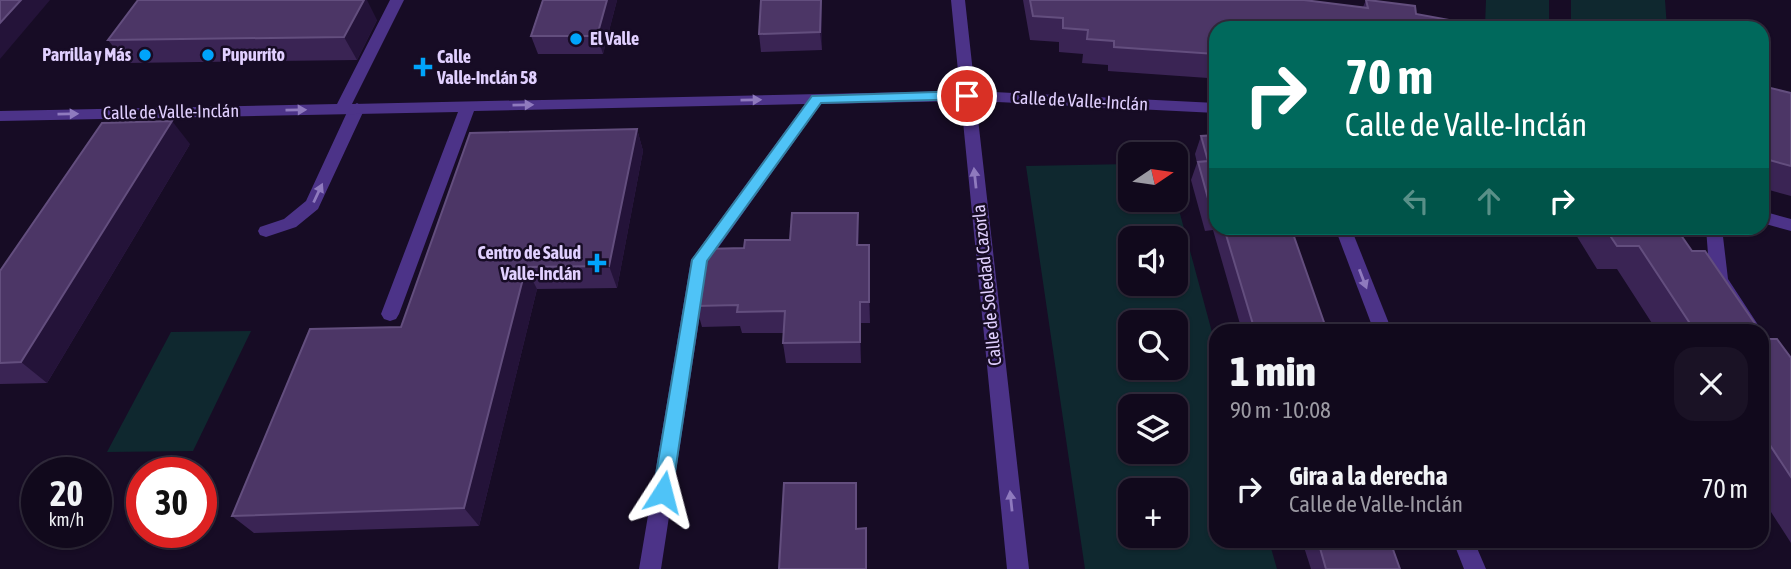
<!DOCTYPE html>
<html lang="es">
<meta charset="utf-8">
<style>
body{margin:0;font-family:"Asap Condensed",sans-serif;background:#1a1225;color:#f1f3f6;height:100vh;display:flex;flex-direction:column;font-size:26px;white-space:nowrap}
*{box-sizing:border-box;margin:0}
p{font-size:23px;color:#9c9aa3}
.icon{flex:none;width:38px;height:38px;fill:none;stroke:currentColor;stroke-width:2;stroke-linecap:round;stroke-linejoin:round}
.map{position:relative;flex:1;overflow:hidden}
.side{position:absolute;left:1209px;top:324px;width:560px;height:224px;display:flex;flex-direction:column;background:#11091c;border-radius:21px;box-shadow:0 2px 5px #0004,0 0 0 2px #302a3b}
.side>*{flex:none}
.hud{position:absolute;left:1209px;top:21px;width:560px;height:214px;border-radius:21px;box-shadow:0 2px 5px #0004,0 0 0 2px #302a3b;background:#00695c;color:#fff;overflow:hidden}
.needle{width:46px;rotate:77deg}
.fabs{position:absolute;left:1118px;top:142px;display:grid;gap:14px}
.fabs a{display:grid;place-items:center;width:70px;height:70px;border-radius:14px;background:#11091c;box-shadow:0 2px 5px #0004,0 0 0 2px #302a3b;font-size:35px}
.speed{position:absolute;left:21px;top:457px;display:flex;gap:14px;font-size:35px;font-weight:700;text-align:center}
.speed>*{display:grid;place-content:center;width:91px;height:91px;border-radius:50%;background:#11091c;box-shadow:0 2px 5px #0004,0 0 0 2px #302a3b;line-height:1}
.speed small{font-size:18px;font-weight:400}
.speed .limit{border:10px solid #d22;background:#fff;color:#111}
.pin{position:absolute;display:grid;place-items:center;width:60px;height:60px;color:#fff;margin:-30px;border:4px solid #fff;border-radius:50%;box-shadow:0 2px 7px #0007}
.me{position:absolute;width:77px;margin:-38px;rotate:9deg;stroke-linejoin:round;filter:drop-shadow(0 0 5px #0008)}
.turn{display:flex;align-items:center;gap:24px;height:147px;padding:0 21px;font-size:32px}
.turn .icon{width:91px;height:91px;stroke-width:2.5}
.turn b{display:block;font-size:49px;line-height:60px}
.lanes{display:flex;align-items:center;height:66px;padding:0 21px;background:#0003;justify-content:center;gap:35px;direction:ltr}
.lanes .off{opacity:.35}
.round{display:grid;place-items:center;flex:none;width:74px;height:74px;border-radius:21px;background:#1a1225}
.headline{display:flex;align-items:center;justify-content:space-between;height:119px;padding:0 21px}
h1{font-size:42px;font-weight:800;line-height:52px}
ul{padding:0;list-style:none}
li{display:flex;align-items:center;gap:21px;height:91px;padding:0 21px}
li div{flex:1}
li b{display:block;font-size:26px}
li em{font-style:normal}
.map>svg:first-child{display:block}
.green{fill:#0f282f;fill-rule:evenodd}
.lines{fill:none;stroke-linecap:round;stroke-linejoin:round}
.service{fill:#4c3388;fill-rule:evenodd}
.minor{fill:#4c3388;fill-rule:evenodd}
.wall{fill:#3a2454}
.shaded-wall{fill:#241339}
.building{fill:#4c3666;stroke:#634e7e;stroke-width:2}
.oneway{fill:#8f7abe}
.route{fill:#4fc3f7;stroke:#337fa1;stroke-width:2}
.poi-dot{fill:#00a4fb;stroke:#170c25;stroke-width:2.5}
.labels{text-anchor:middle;stroke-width:5;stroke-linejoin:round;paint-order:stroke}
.poi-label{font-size:18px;font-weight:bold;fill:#e1d0ff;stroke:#170c25;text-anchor:start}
.street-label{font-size:18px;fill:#e1d0ff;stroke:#170c25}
</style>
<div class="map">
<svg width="1791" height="569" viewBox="0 0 1791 569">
<rect width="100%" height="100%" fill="#170c25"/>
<g class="green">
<polygon points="1486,0 1549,0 1549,28 1485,26"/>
<polygon points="1571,0 1665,0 1667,28 1571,28"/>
<path d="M1130,164V200L1176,199L1216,347V541H1269L1277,569H1085L1026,166ZM1130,238H1176V284H1130ZM1130,322H1176V368H1130ZM1130,406H1176V452H1130ZM1130,490H1176V536H1130Z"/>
<polygon points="251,331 193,451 107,452 171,332"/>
</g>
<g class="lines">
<polygon class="service" points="357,103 365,108 318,209 296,227 266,237 260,235 258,231 260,227 284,219 306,201 349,108"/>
<g class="minor">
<polygon points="390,0 404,0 352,104 960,91 951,0 965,0 975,91 1216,103 1216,113 976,101 1029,569 1007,569 961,101 821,104 708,262 661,569 639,569 691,260 805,104 474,111 399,314 396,319 390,321 384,319 381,314 458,112 0,121 0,111 337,104"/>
<polygon points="1762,211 1791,219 1791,231 1762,223"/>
<polygon points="1335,228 1351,228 1392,331 1374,331"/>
<polygon points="1706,228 1722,228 1728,279 1762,331 1743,331 1710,280"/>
<polygon points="1453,541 1474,541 1486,569 1464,569"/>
</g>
</g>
<g class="wall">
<polygon points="543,0 617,0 603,54 538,54 531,36"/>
<polygon points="822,0 822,50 761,52 759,34"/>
<polygon points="1023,0 1304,0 1363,7 1366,0 1415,6 1216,28 1216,73 1209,72 1208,78 1108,71 1108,65 1082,63 1083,54 1059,52 1059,42 1030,40"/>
<polygon points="377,20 357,60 126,63 108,40"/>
<polygon points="1762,86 1791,93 1791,196 1762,188"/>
<polygon points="637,129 643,151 617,288 537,289 479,526 254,533 232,516 401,327"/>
<polygon points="1216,135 1216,228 1291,228 1326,328 1325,331 1242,331 1213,230 1205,231 1191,180 1197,163 1195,154 1201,136"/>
<polygon points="190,144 47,383 0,384 0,271"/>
<polygon points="1527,228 1676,228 1692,251 1760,331 1657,331 1617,269 1597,269 1573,230 1530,233"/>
<polygon points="859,235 858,245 869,245 870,266 870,323 861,323 861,363 786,363 783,343 784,333 742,333 740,326 702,327 696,306 744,248"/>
<polygon points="1762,334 1766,339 1791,358 1791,543 1762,498"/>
<polygon points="1302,541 1390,541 1400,569 1311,569"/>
</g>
<g class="shaded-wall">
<polygon points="21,0 50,0 0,59 0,23"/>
<polygon points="364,0 367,0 377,20 357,60 344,37"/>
<polygon points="607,0 617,0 603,54 597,36"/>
<polygon points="821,0 822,0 822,50 820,32"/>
<polygon points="172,121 190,144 47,383 21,362"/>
<polygon points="637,129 643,151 617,288 609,266"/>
<polygon points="858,213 859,235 858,267 857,245"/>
<polygon points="869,245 870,266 870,323 869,302"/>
<polygon points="526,267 537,289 479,526 464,508"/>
<polygon points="860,302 861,323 861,363 860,342"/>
<polygon points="856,483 857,497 857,543 856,529"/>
</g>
<g class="building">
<polygon points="0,0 21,0 0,23"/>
<polygon points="138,0 364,0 344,37 108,40"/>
<polygon points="543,0 607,0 597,36 531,36"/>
<polygon points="761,0 821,0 820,32 759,34"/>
<polygon points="1030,0 1304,0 1368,8 1366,0 1368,0 1415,6 1416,14 1493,28 1216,28 1215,54 1114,47 1114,41 1087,39 1088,30 1063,28 1063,18 1033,16"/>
<polygon points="1518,25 1534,28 1518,28"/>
<polygon points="1762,86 1791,93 1791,166 1762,158"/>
<polygon points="172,121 21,362 0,363 0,271 102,123"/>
<polygon points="637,129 609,266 526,267 464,508 232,516 310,329 401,327 470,133"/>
<polygon points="1216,135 1216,213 1212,213 1198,162 1208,161 1201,136"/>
<polygon points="792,213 858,213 857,245 869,245 869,302 860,302 860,342 783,343 785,311 737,312 738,305 696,306 704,249 744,248 745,240 790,240"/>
<polygon points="1224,228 1291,228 1326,328 1318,328 1319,331 1255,331"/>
<polygon points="1605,228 1676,228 1692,251 1705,251 1760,331 1695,331 1639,246 1617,246"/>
<polygon points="1762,334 1766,339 1777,339 1791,358 1791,477 1762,433"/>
<polygon points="784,483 856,483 856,529 866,528 866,569 779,569"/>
<polygon points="1318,541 1390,541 1400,569 1326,569"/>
</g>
<defs><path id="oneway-solid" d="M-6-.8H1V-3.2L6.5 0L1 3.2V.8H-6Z" transform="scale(1.75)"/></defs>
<g class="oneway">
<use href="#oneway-solid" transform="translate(751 100) rotate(-1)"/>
<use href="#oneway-solid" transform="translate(523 105) rotate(-1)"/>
<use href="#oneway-solid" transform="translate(296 110) rotate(-1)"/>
<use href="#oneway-solid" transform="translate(68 114) rotate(-1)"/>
<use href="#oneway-solid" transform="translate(975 178) rotate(-96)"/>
<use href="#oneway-solid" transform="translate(318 193) rotate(-65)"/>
<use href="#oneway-solid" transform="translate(1363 279) rotate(69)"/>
<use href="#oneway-solid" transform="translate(1011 501) rotate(-96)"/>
</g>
<polygon class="route" points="967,91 973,96 971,99 821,103 707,261 672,492 669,498 663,500 656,498 653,492 692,260 812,96"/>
<g class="poi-dot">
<circle cx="576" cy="39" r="7"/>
<circle cx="145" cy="55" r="7"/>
<circle cx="208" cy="55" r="7"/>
<path d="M419.5 56.5h7v7h7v7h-7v7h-7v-7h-7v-7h7z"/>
<path d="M593.5 252.5h7v7h7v7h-7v7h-7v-7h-7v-7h7z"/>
</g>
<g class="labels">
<g class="poi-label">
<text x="590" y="45">El Valle</text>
<text x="131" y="61" text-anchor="end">Parrilla y Más</text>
<text x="222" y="61">Pupurrito</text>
<text x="437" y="63">Calle<tspan x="437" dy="21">Valle-Inclán 58</tspan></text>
<text x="581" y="259" text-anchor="end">Centro de Salud<tspan x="581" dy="21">Valle-Inclán</tspan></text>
</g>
<g class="street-label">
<text transform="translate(1080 101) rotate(3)" y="6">Calle de Valle-Inclán</text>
<text transform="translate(171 112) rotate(-1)" y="6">Calle de Valle-Inclán</text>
<text transform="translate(987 285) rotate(-96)" y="6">Calle de Soledad Cazorla</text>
</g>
</g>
</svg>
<div class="fabs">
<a><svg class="needle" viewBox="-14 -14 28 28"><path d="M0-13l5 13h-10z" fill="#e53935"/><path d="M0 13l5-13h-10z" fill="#9c9aa3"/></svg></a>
<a><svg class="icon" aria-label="sound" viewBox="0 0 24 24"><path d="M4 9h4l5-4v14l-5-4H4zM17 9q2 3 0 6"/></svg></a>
<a><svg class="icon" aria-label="search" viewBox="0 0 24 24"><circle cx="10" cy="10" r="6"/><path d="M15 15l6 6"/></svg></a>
<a><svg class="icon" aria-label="layers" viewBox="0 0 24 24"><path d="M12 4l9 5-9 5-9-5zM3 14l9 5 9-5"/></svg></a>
<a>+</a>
</div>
<div class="speed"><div>20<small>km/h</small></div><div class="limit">30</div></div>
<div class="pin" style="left:967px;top:96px;background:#d93025"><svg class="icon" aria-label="arrive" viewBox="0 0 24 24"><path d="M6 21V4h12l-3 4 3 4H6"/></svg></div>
<svg class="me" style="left:663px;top:492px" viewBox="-20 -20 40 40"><path d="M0-17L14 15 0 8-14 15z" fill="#4fc3f7" stroke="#fff" stroke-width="4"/></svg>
<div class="hud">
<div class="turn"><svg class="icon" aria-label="right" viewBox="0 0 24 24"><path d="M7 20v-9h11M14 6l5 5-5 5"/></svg><div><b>70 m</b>Calle de Valle-Inclán</div></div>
<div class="lanes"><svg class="icon off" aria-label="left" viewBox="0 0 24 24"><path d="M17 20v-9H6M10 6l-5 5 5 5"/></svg><svg class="icon off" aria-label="ahead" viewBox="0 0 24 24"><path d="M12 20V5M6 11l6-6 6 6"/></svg><svg class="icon" aria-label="right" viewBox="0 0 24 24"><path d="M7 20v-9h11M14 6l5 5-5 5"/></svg></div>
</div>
<section class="side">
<div class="headline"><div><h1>1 min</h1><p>90 m · 10:08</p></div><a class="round"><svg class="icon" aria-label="close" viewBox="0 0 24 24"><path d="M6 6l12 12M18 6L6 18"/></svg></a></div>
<ul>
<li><svg class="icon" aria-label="right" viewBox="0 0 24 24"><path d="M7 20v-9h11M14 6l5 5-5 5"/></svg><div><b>Gira a la derecha</b><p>Calle de Valle-Inclán</p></div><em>70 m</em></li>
</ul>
</section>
</div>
